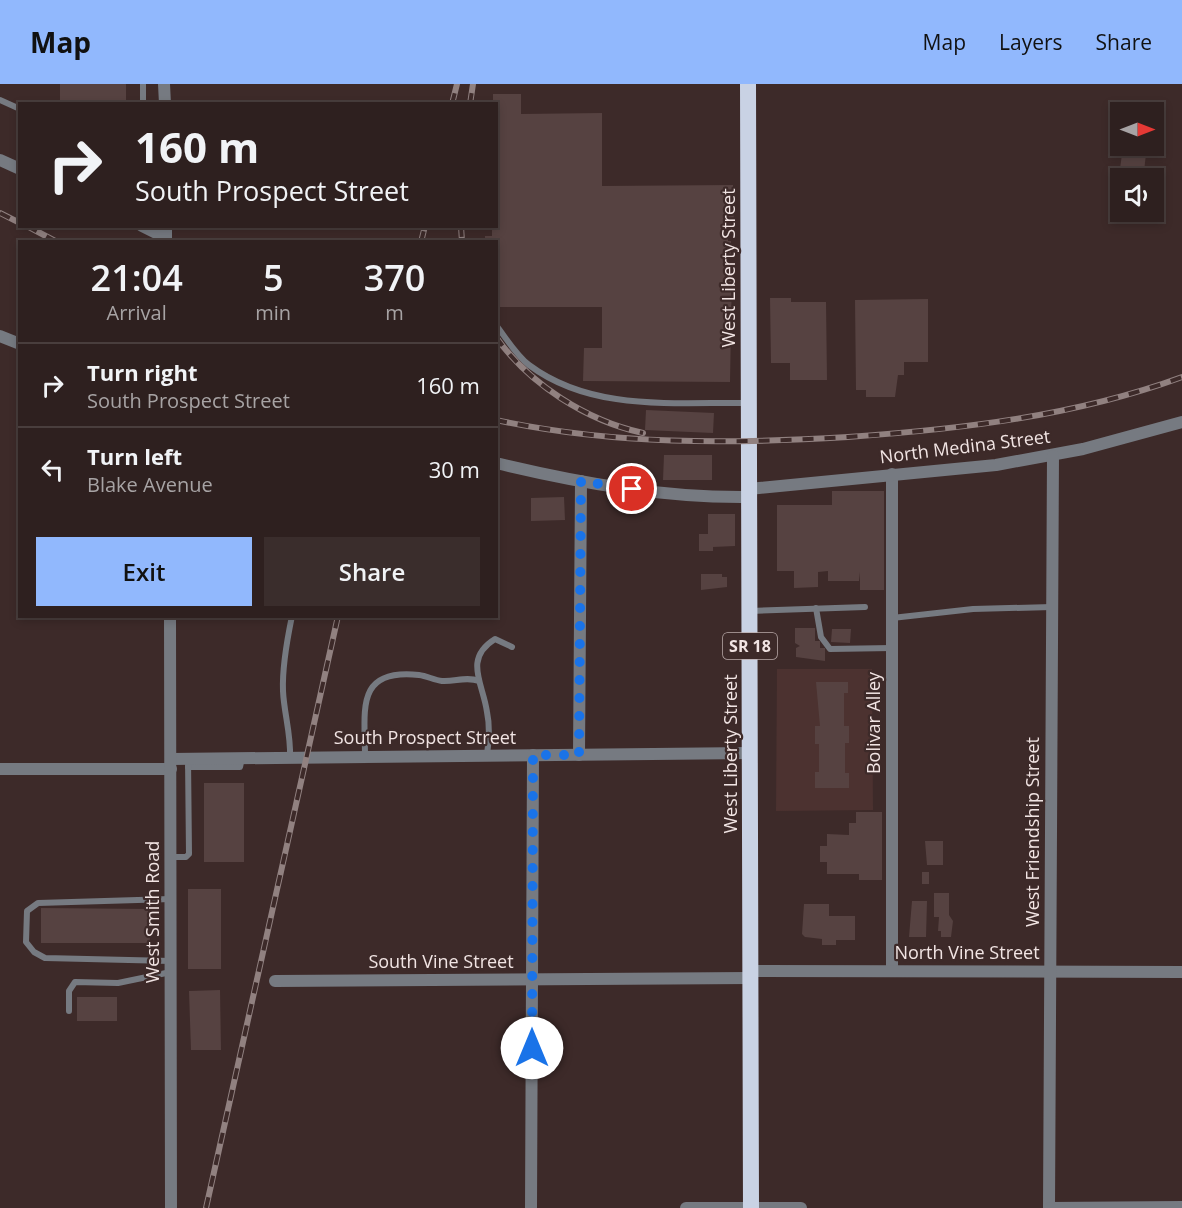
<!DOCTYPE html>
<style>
body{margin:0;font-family:"Open Sans",sans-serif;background:#3a2d2c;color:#f1f3f6;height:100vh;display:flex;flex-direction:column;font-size:22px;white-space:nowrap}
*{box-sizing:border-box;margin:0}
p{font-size:20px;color:#a7a3a4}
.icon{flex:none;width:33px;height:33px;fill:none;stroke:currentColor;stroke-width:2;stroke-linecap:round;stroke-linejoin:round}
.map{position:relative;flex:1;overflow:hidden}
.panel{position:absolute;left:18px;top:156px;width:480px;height:378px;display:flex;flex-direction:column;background:#2e201f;border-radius:0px;box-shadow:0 3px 9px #0003,0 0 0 2px #493e3d}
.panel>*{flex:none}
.hud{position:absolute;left:18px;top:18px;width:480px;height:126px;border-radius:0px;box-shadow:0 3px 9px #0003,0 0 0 2px #493e3d;background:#2e201f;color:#f1f3f6;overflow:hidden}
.needle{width:39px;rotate:90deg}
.controls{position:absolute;left:1110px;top:18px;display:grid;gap:12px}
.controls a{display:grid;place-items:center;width:54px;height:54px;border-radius:0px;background:#2e201f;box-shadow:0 3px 9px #0003,0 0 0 2px #493e3d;font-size:30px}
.pin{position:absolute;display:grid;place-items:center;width:51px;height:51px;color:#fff;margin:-26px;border:3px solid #fff;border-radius:50%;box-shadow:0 2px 6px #0007}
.me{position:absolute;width:66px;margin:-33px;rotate:0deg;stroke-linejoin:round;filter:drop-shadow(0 0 4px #0008)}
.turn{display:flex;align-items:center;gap:21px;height:126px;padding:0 18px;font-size:27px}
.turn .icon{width:78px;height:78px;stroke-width:2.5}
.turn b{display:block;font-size:42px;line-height:51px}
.eta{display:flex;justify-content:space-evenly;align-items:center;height:102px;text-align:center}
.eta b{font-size:36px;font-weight:600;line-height:42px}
.button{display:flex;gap:12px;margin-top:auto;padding:12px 18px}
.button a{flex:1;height:69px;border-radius:0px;background:#91b8fd;color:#111;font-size:24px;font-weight:600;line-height:69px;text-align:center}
.button a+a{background:#3a2d2c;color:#f1f3f6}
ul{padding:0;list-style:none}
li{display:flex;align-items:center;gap:18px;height:84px;padding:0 18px;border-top:2px solid #493e3d}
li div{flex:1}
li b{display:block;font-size:22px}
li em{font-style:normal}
header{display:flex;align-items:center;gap:36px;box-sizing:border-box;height:84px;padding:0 30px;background:#91b8fd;color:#111}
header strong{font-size:28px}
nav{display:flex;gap:33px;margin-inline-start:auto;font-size:21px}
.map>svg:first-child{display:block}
.built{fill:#4c3230}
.building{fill:#564241}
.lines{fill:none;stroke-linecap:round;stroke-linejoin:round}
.service{stroke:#767a81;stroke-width:6}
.minor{stroke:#767a81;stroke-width:12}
.tertiary{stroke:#767a81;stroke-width:12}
.trunk{stroke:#c9d2e4;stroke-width:16}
.rail-casing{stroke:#918180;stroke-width:6}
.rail{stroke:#3d2a29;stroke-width:4;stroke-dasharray:11;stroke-linecap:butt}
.route{stroke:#1a73e8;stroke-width:10;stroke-dasharray:0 18}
.labels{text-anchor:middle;stroke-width:4.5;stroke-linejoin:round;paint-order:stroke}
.shield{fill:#3d2a29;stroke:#bbacab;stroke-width:1.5}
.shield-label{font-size:16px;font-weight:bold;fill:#f1e4e3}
.street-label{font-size:18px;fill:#f1e4e3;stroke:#3d2a29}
</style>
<header>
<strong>Map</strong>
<nav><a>Map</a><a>Layers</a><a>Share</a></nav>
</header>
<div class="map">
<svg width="1182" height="1124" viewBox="0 0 1182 1124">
<rect width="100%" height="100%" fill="#3d2a29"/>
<polygon class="built" points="777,585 872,585 873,726 776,727"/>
<g class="building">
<rect x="60" y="0" width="66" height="20"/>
<polygon points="493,10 521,10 521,30 602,29 602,102 733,101 734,144 728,144 728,157 731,157 731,172 728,172 728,187 732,187 730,298 583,297 584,264 602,264 602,223 496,223 496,158 485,158 485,152 492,152 492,142 496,142 496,20 493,20"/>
<polygon points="1123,62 1147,62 1144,87 1120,85"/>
<polygon points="770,214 791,214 791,218 826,218 827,296 790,296 790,279 771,279"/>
<polygon points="928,215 928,278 904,278 904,291 898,291 895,313 866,313 866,306 856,306 855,216"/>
<polygon points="646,326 714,329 713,349 645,346"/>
<polygon points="664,371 712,371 712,396 663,396"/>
<polygon points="832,407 884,407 884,506 860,506 860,488 859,497 828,497 828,487 818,488 818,503 794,504 794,487 777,487 777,421 832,421"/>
<polygon points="564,413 565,436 531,437 531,414"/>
<polygon points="708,430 735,430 735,462 713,463 713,467 699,467 699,450 708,450"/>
<polygon points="701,490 722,490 722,493 727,493 727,503 701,506"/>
<polygon points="795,544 815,544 815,557 820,557 820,564 825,564 825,577 796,573 796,564 800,562 795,559"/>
<polygon points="832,545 851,545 850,559 831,558"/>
<polygon points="816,598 848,598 848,609 844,609 844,642 849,642 849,659 845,659 845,689 849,689 849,704 815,704 815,688 819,688 819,660 815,660 815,642 820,642"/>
<rect x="204" y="699" width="40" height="79"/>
<polygon points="856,728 882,728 882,796 859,796 859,790 827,790 827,778 820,778 820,762 827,762 827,750 849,751 849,739 856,739"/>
<polygon points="925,757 943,757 943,781 927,781"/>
<rect x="922" y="788" width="7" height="12"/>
<rect x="188" y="805" width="33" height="80"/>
<polygon points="934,809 949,809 949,831 953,837 951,853 941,853 941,847 938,847 939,833 934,833"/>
<polygon points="912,817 927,817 926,853 909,853"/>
<polygon points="804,820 829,820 829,832 855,832 855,856 836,856 836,861 822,861 822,855 805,853 802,850"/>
<polygon points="41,824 150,825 150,859 41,859"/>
<polygon points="220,906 221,966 191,966 189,907"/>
<rect x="77" y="913" width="40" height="24"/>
</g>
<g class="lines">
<g class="service">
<polyline points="143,0 143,20"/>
<polyline points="0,16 20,25"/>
<path d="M496,241C506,254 516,271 529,281C592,328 674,318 748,319"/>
<polyline points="816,524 821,553 830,565 892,564"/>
<polyline points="750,527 865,523"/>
<polyline points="892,534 973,525 1052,523"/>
<path d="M487,671C489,657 490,642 487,628C483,599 463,575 495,555L512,563"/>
<path d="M365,672C365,626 355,584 419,591C427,592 434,596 442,597C455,598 466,592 479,597"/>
<path d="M290,673C291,650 284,629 283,607C282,583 287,556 292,532"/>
<polyline points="188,683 240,683 242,674"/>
<polyline points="171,773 186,773 189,770 188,674"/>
<polyline points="171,877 45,874 34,868 26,858 27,827 38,819 171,815"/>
<polyline points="69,927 69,907 75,898 118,899 171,888"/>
</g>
<g class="minor">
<polyline points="0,76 20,85"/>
<polyline points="142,142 166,154"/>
<polyline points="0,252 20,260"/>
<polyline points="892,390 892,887"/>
<polyline points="749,405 996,381 1083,365 1182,338"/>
<polyline points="579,671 581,397"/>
<polyline points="171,675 750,669"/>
<polyline points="0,685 171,685"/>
<polyline points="751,887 1182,888"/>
<polyline points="275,897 751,894"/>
<polyline points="531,1124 533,671"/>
<polyline points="1049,1124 1053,372"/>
</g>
<g class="tertiary">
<polyline points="164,0 165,20"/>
<polyline points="166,142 166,158"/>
<path d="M496,379C579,399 664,414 749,413"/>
<polyline points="170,532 171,1124"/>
<polyline points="686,1124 801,1124"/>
<polyline points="1050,1124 1182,1123"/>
</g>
<polyline class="trunk" points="748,0 751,1124"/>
<g class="rail-casing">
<g id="rail">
<polyline points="452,20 457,0"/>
<polyline points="470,20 473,0"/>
<polyline points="0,129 20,139"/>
<polyline points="27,142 57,158"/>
<polyline points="461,142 462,158"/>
<polyline points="421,158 425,142"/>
<path d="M496,253C529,300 587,337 643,349"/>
<path d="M496,336C613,361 730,360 848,353C962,345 1075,332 1182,293"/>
<polyline points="206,1124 338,532"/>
</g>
</g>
<use href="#rail" class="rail"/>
</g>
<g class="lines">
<polyline class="route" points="532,964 533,671 579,671 581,397 632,405"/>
</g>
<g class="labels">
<rect class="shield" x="723" y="549" width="54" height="26" rx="4.5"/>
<g class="shield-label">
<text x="750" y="568">SR 18</text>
</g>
<g class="street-label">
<text transform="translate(729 184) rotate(-90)" y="6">West Liberty Street</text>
<text transform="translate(965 363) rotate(-7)" y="6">North Medina Street</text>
<text transform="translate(874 639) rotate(-90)" y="6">Bolivar Alley</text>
<text x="425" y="660">South Prospect Street</text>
<text transform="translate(731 670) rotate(-90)" y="6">West Liberty Street</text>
<text transform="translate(1033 748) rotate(-90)" y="6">West Friendship Street</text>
<text transform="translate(153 828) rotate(-90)" y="6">West Smith Road</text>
<text x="967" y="875">North Vine Street</text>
<text x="441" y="884">South Vine Street</text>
</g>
</g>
</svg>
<div class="controls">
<a><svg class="needle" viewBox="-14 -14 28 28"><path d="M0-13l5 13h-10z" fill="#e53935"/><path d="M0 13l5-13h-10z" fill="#a7a3a4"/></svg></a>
<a><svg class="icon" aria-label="sound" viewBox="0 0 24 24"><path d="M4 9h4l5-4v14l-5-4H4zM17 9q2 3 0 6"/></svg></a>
</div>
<div class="pin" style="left:632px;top:405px;background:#d93025"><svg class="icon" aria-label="arrive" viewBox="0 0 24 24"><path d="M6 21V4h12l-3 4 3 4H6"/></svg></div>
<svg class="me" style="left:532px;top:964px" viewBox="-20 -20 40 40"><circle r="19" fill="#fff"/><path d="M0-13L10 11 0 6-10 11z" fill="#1a73e8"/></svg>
<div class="hud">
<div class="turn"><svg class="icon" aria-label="right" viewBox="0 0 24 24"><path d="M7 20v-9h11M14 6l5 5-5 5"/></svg><div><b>160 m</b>South Prospect Street</div></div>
</div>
<section class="panel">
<div class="eta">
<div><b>21:04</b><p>Arrival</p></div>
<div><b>5</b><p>min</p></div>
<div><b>370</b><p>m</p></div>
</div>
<ul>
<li><svg class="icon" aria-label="right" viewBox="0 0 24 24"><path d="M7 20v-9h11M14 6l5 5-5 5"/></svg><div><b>Turn right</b><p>South Prospect Street</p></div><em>160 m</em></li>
<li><svg class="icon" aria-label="left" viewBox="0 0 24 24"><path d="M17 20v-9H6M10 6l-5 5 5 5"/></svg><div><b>Turn left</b><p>Blake Avenue</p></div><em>30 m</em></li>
</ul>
<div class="button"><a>Exit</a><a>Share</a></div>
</section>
</div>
